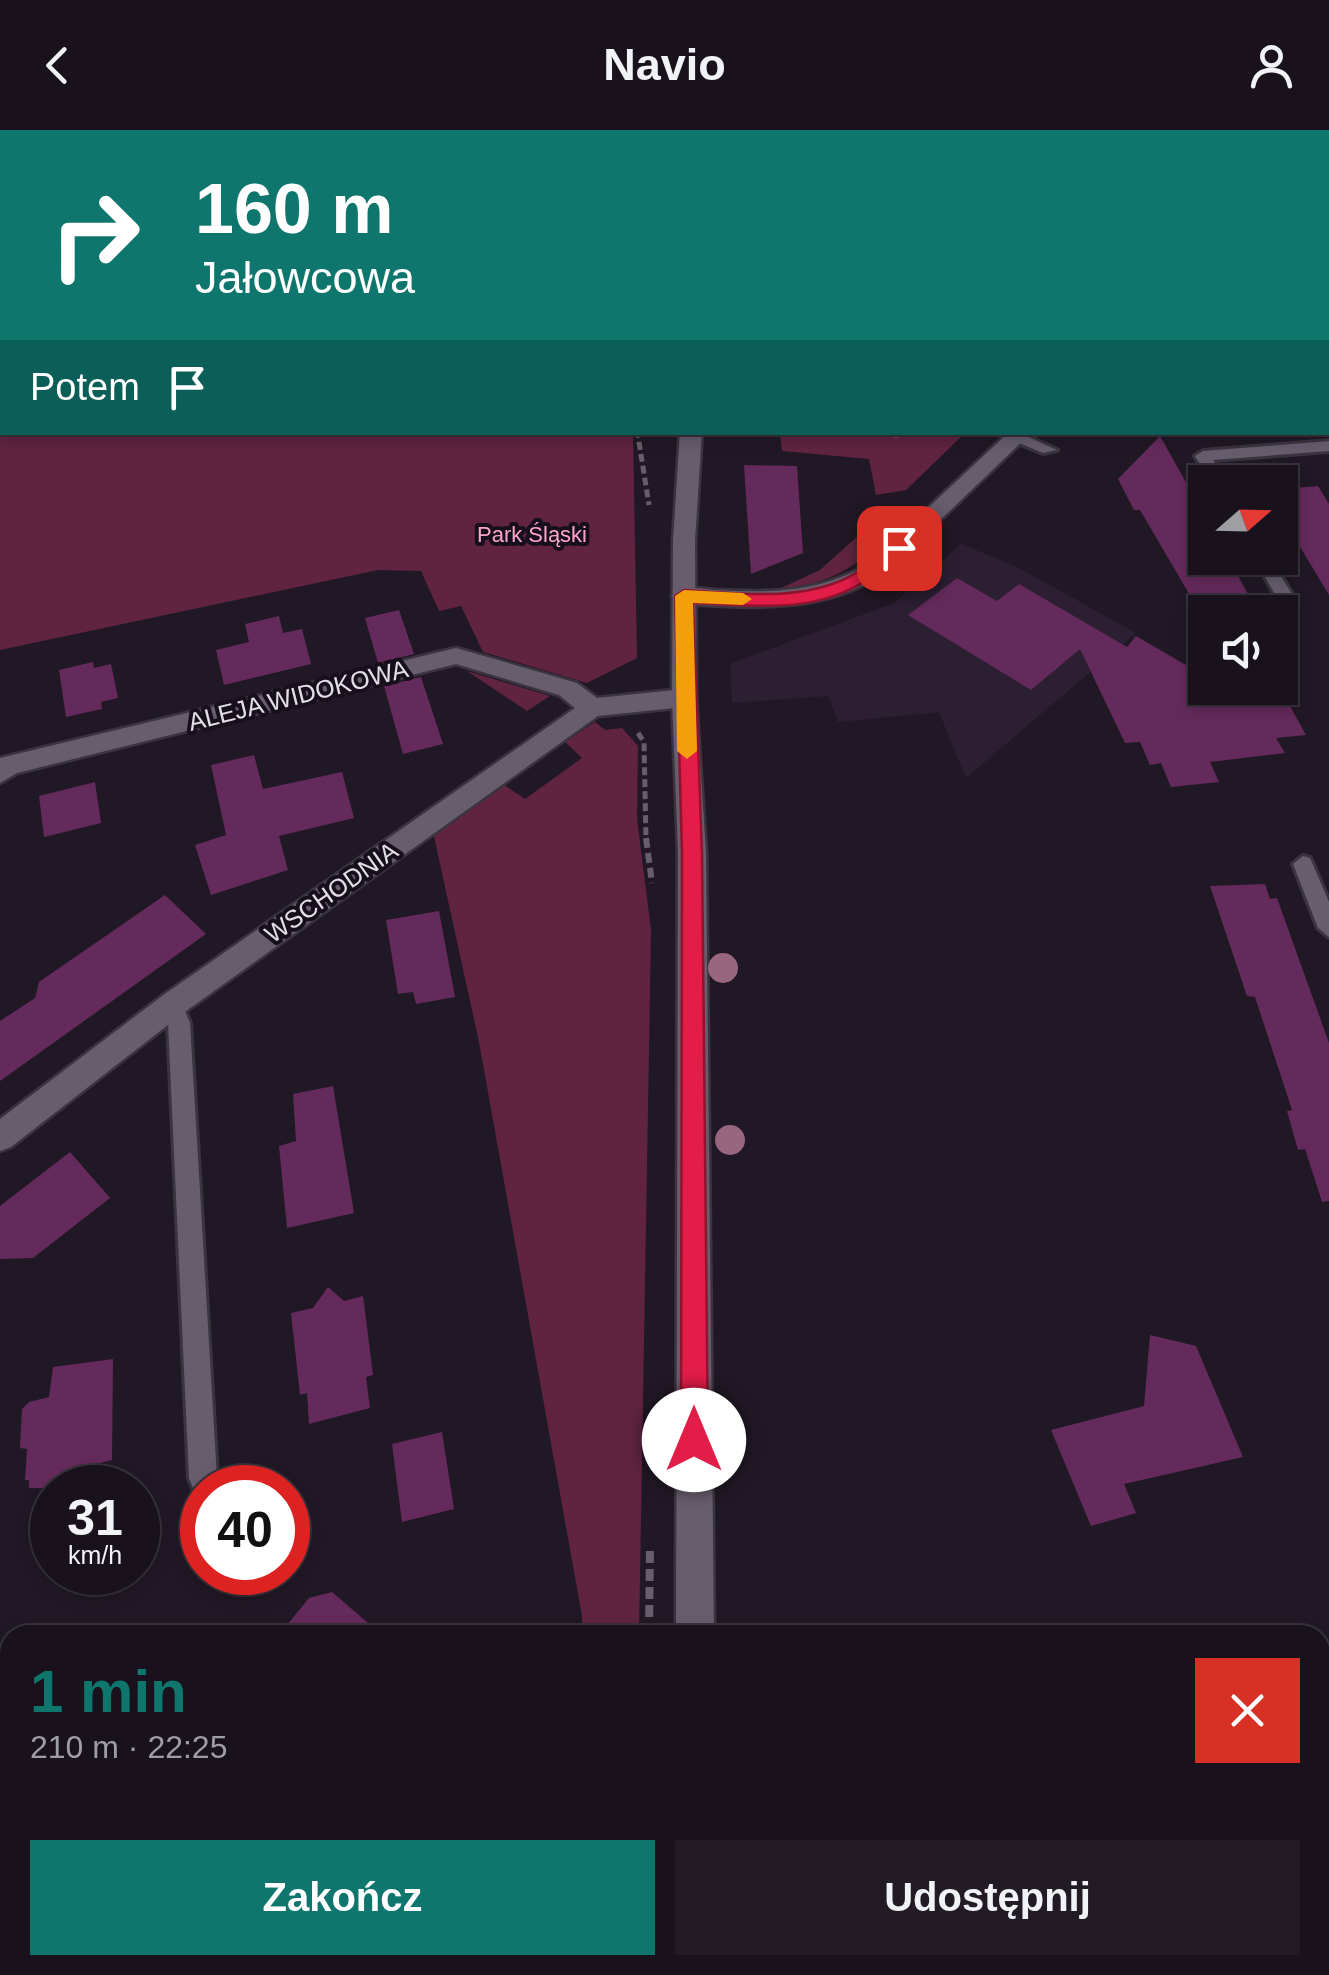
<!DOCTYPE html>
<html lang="pl">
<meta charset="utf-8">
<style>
body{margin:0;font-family:Helvetica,sans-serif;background:#221b25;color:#f1f3f6;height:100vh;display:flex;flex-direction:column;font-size:38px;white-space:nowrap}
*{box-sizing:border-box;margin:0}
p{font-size:32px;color:#9f9ea3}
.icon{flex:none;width:55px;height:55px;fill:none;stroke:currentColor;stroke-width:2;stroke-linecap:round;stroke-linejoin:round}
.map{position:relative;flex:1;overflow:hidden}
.sheet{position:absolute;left:0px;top:1495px;width:1330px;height:350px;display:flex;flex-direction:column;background:#19121c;border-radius:30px 30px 0 0;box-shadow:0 5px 15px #0003,0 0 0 2px #37323b}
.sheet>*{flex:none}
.guide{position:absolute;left:0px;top:0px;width:1330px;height:305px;box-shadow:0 5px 15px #0003,0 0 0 2px #37323b;background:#0f766e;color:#fff;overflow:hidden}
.needle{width:65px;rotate:70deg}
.buttons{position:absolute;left:1188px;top:335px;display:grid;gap:20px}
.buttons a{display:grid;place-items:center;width:110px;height:110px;border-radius:0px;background:#19121c;box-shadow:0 5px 15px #0003,0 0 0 2px #37323b;font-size:50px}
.speed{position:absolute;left:30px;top:1335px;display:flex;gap:20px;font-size:50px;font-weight:700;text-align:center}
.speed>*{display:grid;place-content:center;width:130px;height:130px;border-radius:50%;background:#19121c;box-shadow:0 5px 15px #0003,0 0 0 2px #37323b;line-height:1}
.speed small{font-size:25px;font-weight:400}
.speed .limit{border:15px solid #d22;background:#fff;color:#111}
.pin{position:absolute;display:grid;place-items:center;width:85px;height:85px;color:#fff;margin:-42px;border-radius:20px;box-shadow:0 5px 15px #0006}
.me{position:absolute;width:110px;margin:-55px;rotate:0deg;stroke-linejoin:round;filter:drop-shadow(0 0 8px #0008)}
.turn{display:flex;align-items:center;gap:35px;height:210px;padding:0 30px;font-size:45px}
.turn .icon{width:130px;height:130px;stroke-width:2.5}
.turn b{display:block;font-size:70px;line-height:85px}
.then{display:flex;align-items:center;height:95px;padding:0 30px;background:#0003;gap:20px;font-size:38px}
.round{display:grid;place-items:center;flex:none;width:105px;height:105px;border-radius:0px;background:#221b25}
.head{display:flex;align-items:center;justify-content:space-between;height:170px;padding:0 30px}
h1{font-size:60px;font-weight:700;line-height:75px;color:#0f766e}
.primary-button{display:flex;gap:20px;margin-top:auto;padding:20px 30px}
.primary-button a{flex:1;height:115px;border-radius:0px;background:#0f766e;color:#fff;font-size:40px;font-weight:700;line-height:115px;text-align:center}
.primary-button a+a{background:#221b25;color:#f1f3f6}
header{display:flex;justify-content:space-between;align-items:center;height:130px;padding:0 30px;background:#19121c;font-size:45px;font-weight:700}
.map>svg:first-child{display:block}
.built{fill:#2c1f32}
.green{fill:#602441}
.building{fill:#642a5b}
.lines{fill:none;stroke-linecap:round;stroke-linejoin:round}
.lane-casing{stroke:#3a343e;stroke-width:6}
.street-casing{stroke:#3a343e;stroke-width:5}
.secondary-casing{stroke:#3a343e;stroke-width:5}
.path-far3{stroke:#665e6a;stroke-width:4;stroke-dasharray:6 4;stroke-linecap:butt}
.path-far2{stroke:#665e6a;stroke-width:5;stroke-dasharray:8 4;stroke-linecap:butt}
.path-far1{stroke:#665e6a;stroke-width:6;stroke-dasharray:10 5;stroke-linecap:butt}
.path{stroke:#665e6a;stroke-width:8;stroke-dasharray:12 6;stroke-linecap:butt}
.lane{fill:#675d6d;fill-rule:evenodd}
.street{fill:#675d6d;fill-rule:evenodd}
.secondary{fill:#675d6d;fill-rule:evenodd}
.tree{fill:#98667f}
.route{fill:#e11d48;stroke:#92132f;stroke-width:2.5}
.slow{fill:#f59e0b}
.labels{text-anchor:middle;stroke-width:8;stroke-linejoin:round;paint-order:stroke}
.far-park-label{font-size:22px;fill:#faa5c9;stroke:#170f1c}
.street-label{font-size:25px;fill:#e4dee7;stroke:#170f1c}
</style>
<header><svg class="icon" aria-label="back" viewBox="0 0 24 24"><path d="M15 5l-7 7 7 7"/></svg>Navio<svg class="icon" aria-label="person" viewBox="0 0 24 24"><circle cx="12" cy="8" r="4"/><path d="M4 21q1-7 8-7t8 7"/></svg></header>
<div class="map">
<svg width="1329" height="1845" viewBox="0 0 1329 1845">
<rect width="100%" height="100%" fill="#211825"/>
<polygon class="built" points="961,414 1019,438 1136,503 966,648 939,582 838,592 828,566 732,573 730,534 894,473"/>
<g class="green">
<polygon points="0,0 647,0 2,2 2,302 633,303 637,528 587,553 483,522 461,476 439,481 421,441 378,440 0,520"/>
<polygon points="750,0 1100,0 1101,2 750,2"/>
<polygon points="780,303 780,302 965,303 906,360 876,365 869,329 782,321"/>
<path d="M879,387L892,393L894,402C860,434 829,456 781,458L820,440Z"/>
<polygon points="467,541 550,566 527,581"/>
<polygon points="595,592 605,600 622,598 638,616 637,689 651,800 639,1505 582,1505 582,1486 479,912 433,702 503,654 525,669 582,628 565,612"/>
<polygon points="755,1835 862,1835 864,1845 755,1845"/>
</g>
<g class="building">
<polygon points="1160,306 1205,386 1205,428 1228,428 1258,482 1205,482 1205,491 1140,380 1134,380 1118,349"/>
<polygon points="744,335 797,336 803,423 751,444"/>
<polygon points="1318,356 1329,374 1329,465 1282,387 1291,386 1280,368 1280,359"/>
<polygon points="957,448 997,471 1019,454 1127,517 1136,506 1205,546 1205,558 1224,558 1241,567 1236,558 1280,558 1306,605 1276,608 1285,623 1210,632 1219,652 1171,657 1161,633 1150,635 1140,612 1125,613 1080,519 1031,560 908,485"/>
<polygon points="399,480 414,524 378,533 365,488"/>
<polygon points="279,486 283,503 302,499 311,534 224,555 216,520 249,512 245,494"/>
<polygon points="93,532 94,538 111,534 118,568 101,572 102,579 66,587 59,540"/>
<polygon points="421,547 443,614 403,624 384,556"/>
<polygon points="254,625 263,659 342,642 354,688 279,706 288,740 211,765 195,715 226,705 211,635"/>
<polygon points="95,652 101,693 44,707 39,666"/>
<polygon points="1265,754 1270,769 1277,768 1329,913 1329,1071 1322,1072 1305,1019 1298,1020 1287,981 1292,980 1255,867 1247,866 1210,756"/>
<polygon points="165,765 206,804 0,951 0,891 35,868 39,852"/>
<polygon points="439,781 455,867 416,874 413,862 398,864 386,790"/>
<polygon points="333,956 354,1083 287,1098 279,1016 296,1011 293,964"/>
<polygon points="70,1022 110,1068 33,1128 0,1129 0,1076"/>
<polygon points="328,1157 344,1171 363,1166 373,1245 366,1247 370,1278 309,1294 307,1263 300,1265 291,1183 313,1178"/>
<polygon points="1150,1205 1196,1216 1243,1327 1124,1354 1136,1383 1091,1396 1051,1300 1144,1276"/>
<polygon points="113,1229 112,1330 88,1336 87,1358 29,1358 29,1350 25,1350 27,1319 20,1318 22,1279 29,1272 49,1267 53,1237"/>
<polygon points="442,1302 454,1379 402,1392 392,1314"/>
<polygon points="332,1462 382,1505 279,1505 309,1468"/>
</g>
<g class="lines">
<g class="lane-casing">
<g id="lane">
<polygon points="993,302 1017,302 1057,320 1043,323"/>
<polygon points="1329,311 1329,321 1213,330 1226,352 1210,352 1195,326 1203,321"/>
<polygon points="1254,428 1270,428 1292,464 1289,468 1277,468"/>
<polygon points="1303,726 1310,728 1329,772 1329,807 1318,798 1293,734"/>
<polygon points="172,866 180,868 190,893 217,1348 213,1358 202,1358 202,1361 193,1358 189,1348 168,893 161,875 164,868"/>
<polygon points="1329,1771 1329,1803 1320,1806 1320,1774"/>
</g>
</g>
<g class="street-casing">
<g id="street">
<polygon points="1108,0 1125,0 1126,2 1109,2"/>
<path d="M1009,302H1032L884,444C821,483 755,478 684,474L672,466C682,454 701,459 716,460C771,463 819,463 868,434Z"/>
<polygon points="456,518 577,553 597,568 684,559 696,568 684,577 598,586 182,884 11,1017 0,1021 0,989 162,866 575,578 559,565 456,534 17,643 0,653 0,628"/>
</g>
</g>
<g class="secondary-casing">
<g id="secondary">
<rect x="681" y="0" width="16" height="2"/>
<polygon points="680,302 702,302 695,411 696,568 706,723 714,1505 676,1505 678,723 672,568 673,411"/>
<rect x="675" y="1835" width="44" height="10"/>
</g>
</g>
<g class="path-far3">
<polyline points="637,302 639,314"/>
<polyline points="895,302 898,310"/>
</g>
<g class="path-far2">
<polyline points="639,312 649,375"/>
<polyline points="638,603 644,612 646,710"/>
</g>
<polyline class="path-far1" points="646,708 652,753"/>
<g class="path">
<polyline points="649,1505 650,1415"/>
<polyline points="644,1845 645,1835"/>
</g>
<use href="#lane" class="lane"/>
<use href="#street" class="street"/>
<use href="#secondary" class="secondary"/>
</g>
<g class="tree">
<circle cx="723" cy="838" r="15"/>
<circle cx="730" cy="1010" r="15"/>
</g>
<path class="route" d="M899,413L905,415V422C831,486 785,477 693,473L702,723L708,1310L704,1319L694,1323L685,1319L681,1310L682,723L675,466L684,460C739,463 796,472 847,448C866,439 880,420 899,413Z"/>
<polygon class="slow" points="684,460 743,463 752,469 743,475 693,473 697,621 687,629 677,621 675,466"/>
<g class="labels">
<g class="far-park-label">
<text x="532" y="412">Park Śląski</text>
</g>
<g class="street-label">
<text transform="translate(298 565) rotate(-14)" y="9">ALEJA WIDOKOWA</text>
<text transform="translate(331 762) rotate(-35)" y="9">WSCHODNIA</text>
</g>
</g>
</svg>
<div class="buttons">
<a><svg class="needle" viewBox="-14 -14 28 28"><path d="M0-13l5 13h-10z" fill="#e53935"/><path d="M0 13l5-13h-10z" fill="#9f9ea3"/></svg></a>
<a><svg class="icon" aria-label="sound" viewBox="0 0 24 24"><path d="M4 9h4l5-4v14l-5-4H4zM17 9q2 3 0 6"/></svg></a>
</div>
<div class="speed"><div>31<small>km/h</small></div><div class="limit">40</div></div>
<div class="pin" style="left:899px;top:418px;background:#d93025"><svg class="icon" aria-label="arrive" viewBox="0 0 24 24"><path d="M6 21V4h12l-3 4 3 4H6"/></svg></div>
<svg class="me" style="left:694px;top:1310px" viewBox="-20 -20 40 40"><circle r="19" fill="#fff"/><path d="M0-13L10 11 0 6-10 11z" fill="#e11d48"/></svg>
<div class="guide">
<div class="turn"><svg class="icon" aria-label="right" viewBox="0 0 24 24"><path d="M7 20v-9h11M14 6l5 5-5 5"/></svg><div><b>160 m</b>Jałowcowa</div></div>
<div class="then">Potem<svg class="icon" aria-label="arrive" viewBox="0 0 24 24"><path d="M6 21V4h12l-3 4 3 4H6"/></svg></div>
</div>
<section class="sheet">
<div class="head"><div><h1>1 min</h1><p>210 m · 22:25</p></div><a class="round" style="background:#d93025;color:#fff"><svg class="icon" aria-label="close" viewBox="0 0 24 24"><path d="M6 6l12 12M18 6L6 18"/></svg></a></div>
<div class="primary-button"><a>Zakończ</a><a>Udostępnij</a></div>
</section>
</div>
